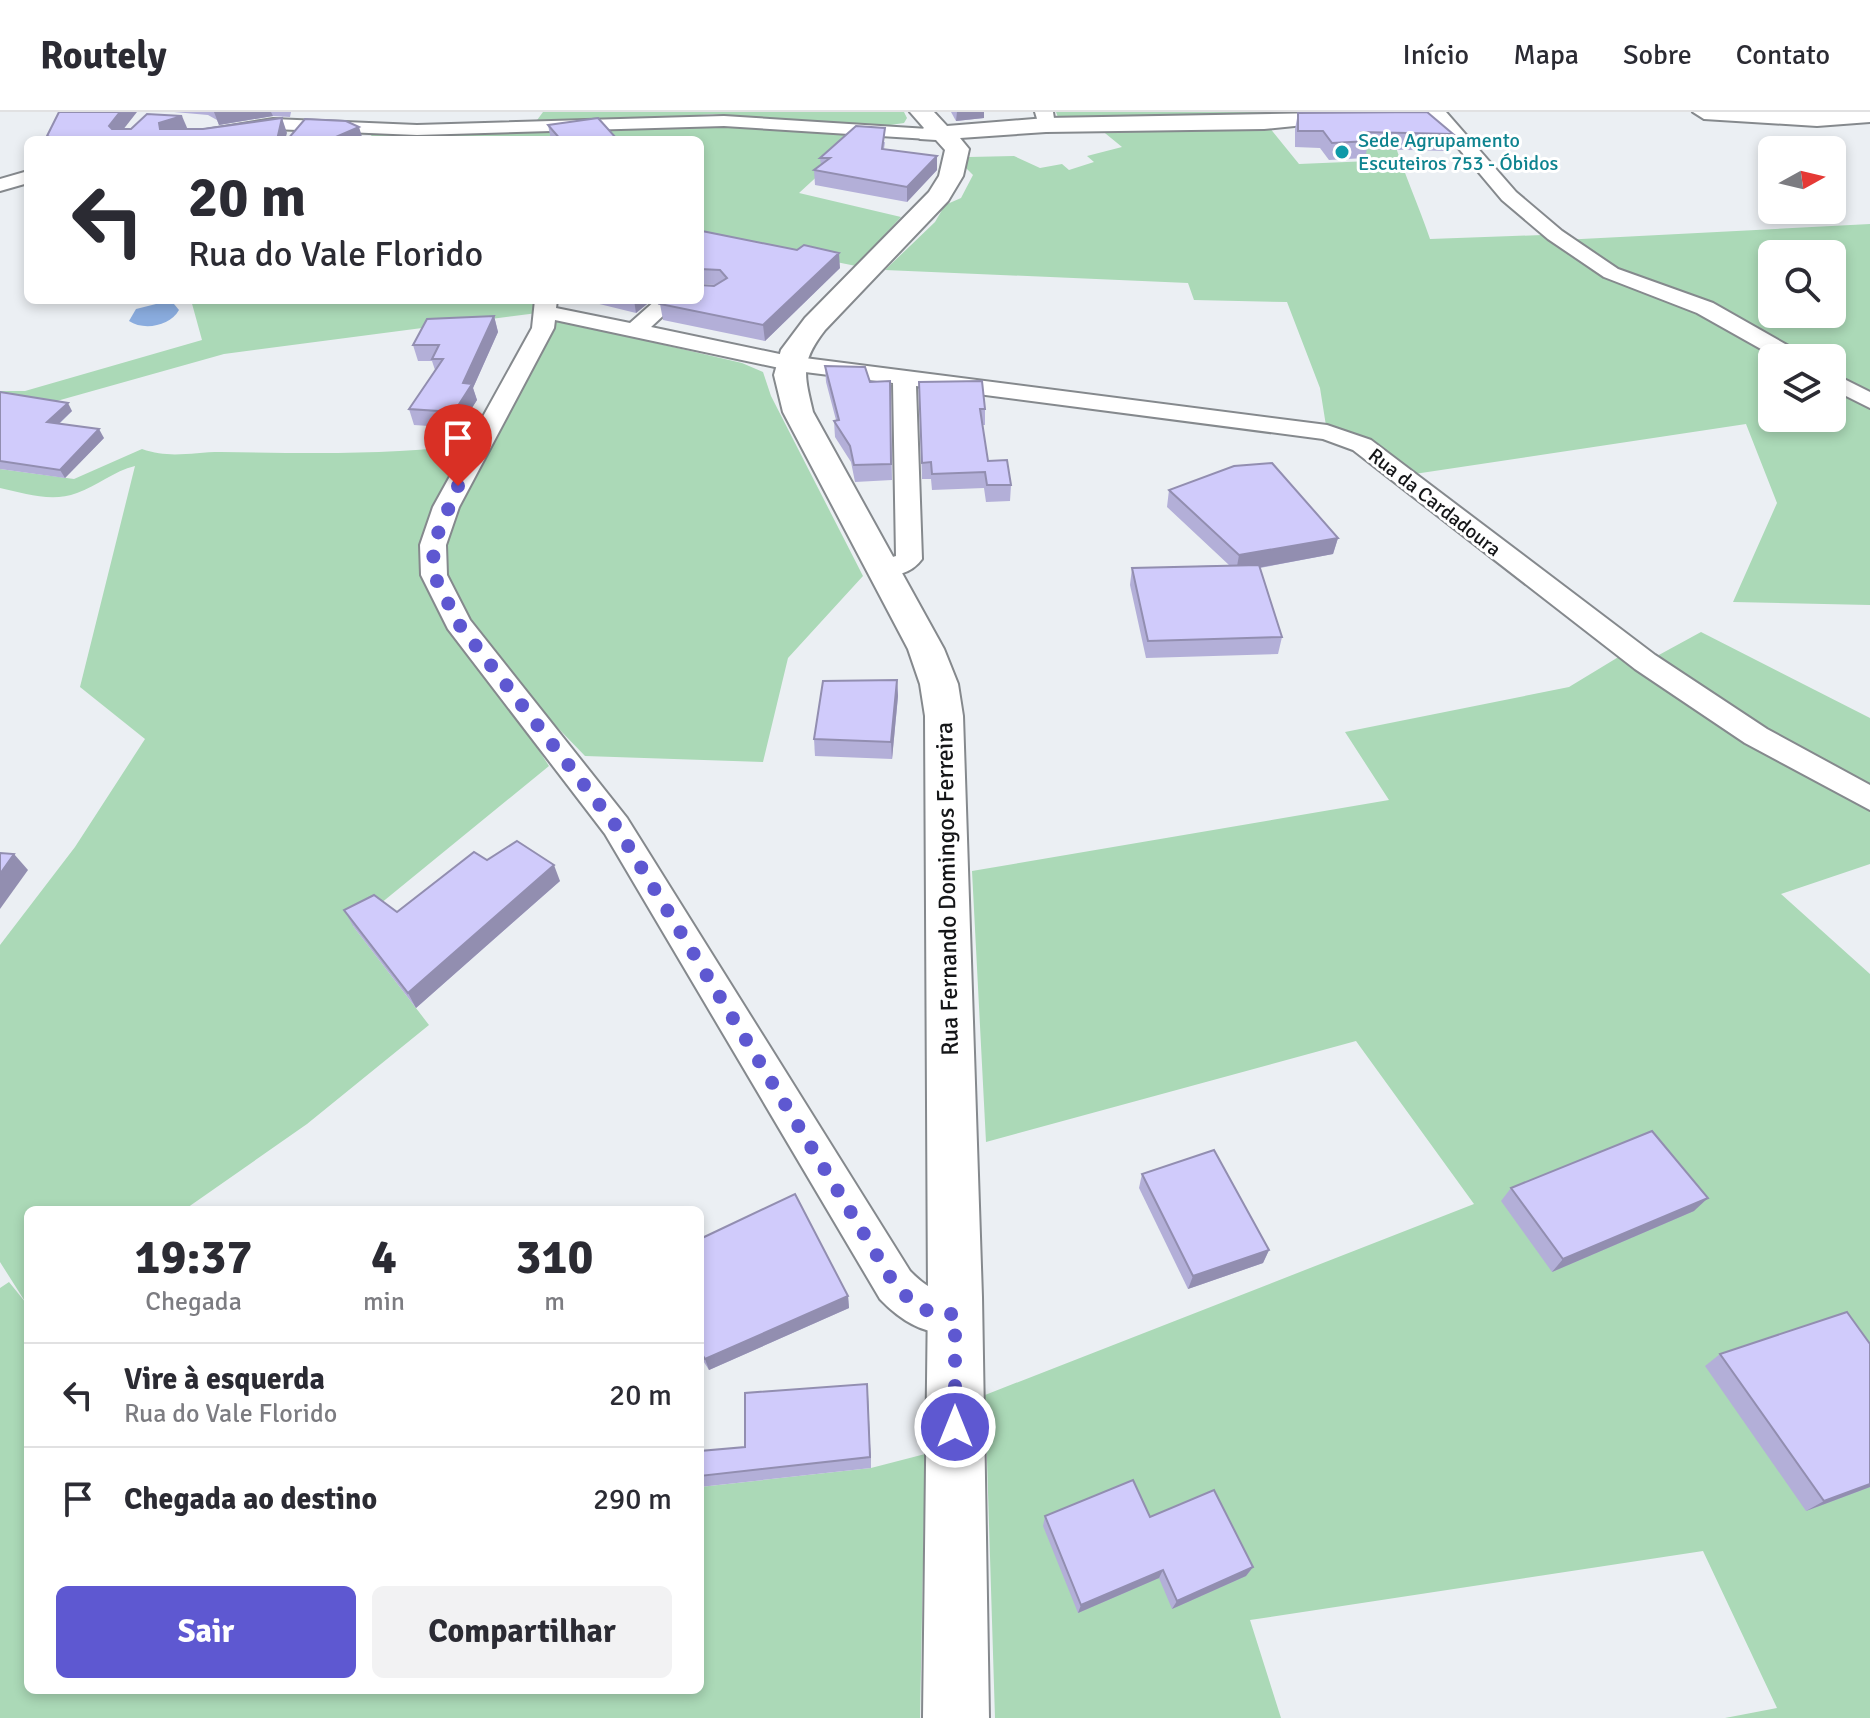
<!DOCTYPE html>
<html lang="pt">
<meta charset="utf-8">
<style>
body{margin:0;font-family:Signika,sans-serif;background:#f2f2f3;color:#2b2b33;height:100vh;display:flex;flex-direction:column;font-size:30px;white-space:nowrap}
*{box-sizing:border-box;margin:0}
p{font-size:26px;color:#7c7c81}
.icon{flex:none;width:44px;height:44px;fill:none;stroke:currentColor;stroke-width:2;stroke-linecap:round;stroke-linejoin:round}
.map{position:relative;flex:1;overflow:hidden}
.details{position:absolute;left:24px;top:1094px;width:680px;height:488px;display:flex;flex-direction:column;background:#fff;border-radius:12px;box-shadow:0 4px 12px #0003}
.details>*{flex:none}
.top-card{position:absolute;left:24px;top:24px;width:680px;height:168px;border-radius:12px;box-shadow:0 4px 12px #0003;background:#fff;color:#2b2b33;overflow:hidden}
.needle{width:52px;rotate:82deg}
.tools{position:absolute;left:1758px;top:24px;display:grid;gap:16px}
.tools a{display:grid;place-items:center;width:88px;height:88px;border-radius:12px;background:#fff;box-shadow:0 4px 12px #0003;font-size:40px}
.pin{position:absolute;display:grid;place-items:center;width:68px;height:68px;color:#fff;margin:-82px -34px;border-radius:50% 50% 50% 0;rotate:-45deg;box-shadow:0 0 8px #0007}
.pin .icon{rotate:45deg}
.me{position:absolute;width:88px;margin:-44px;rotate:0deg;stroke-linejoin:round;filter:drop-shadow(0 0 6px #0008)}
.turn{display:flex;align-items:center;gap:28px;height:168px;padding:0 32px;font-size:36px}
.turn .icon{width:104px;height:104px;stroke-width:2.5}
.turn b{display:block;font-size:56px;line-height:68px}
.eta{display:flex;justify-content:space-evenly;align-items:center;height:136px;text-align:center}
.eta b{font-size:48px;font-weight:800;line-height:56px}
.primary-button{display:flex;gap:16px;margin-top:auto;padding:16px 32px}
.primary-button a{flex:1;height:92px;border-radius:12px;background:#5e58d1;color:#fff;font-size:32px;font-weight:800;line-height:92px;text-align:center}
.primary-button a+a{background:#f2f2f3;color:#2b2b33}
ul{padding:0;list-style:none}
li{display:flex;align-items:center;gap:24px;height:104px;padding:0 32px;border-top:2px solid #e1e1e2}
li div{flex:1}
li b{display:block;font-size:30px}
li em{font-style:normal}
header{display:flex;align-items:center;gap:48px;box-sizing:border-box;height:112px;padding:0 40px;background:#fff;border-bottom:2px solid #e1e1e2}
header strong{font-size:38px}
nav{display:flex;gap:44px;margin-inline-start:auto;font-size:28px}
.map>svg:first-child{display:block}
.green{fill:#abd9b7;fill-rule:evenodd}
.water{fill:#8aacde}
.lines{fill:none;stroke-linecap:round;stroke-linejoin:round}
.minor-casing{stroke:#85898d;stroke-width:4}
.tertiary-casing{stroke:#85898d;stroke-width:4}
.minor{fill:#fff;fill-rule:evenodd}
.tertiary{fill:#fff;fill-rule:evenodd}
.wall{fill:#b3afd8}
.shaded-wall{fill:#928eb0}
.building{fill:#d0cbfb;stroke:#928eb0;stroke-width:2}
.route{stroke:#5e58d1;stroke-width:14;stroke-dasharray:0 25.2}
.culture-dot{fill:#0f9aa8;stroke:#fff;stroke-width:3}
.labels{text-anchor:middle;stroke-width:6;stroke-linejoin:round;paint-order:stroke}
.far-culture-label{font-size:20px;fill:#0d838f;stroke:#fff;text-anchor:start}
.far-street-label{font-size:20px;fill:#151618;stroke:#fff}
.street-label{font-size:24px;fill:#151618;stroke:#fff}
</style>
<header>
<strong>Routely</strong>
<nav><a>Início</a><a>Mapa</a><a>Sobre</a><a>Contato</a></nav>
</header>
<div class="map">
<svg width="1870" height="1606" viewBox="0 0 1870 1606">
<rect width="100%" height="100%" fill="#ebeff3"/>
<g class="green">
<polygon points="543,0 904,0 907,6 904,11 883,14 713,2 553,14 760,16 861,24 799,81 901,105 856,154 708,124 700,131 700,28 369,28 372,27 370,17 532,15"/>
<polygon points="1056,0 1280,0 1059,8"/>
<path d="M1339,9L1394,29C1404,62 1419,94 1430,127L1542,123H1555L1562,128L1870,112V493L1733,490L1777,391L1746,312L1401,364L1327,320L1320,276L1287,190L1194,188L1188,171L885,158L935,110L945,93L961,86L973,63L965,55L969,45L1014,44L1040,56L1062,52L1069,58L1094,50L1087,44L1122,35L1100,17L1269,15L1299,52L1370,49ZM1772,142H1832V202H1772ZM1772,246H1832V306H1772Z"/>
<path d="M191,188H546V200L630,225L742,251L763,260L771,284L863,464L788,546L763,650L585,644L461,516L549,654L353,814L429,913L307,1012L184,1098H28V1578H700V1375L871,1356L929,1341L924,1400L920,1606H0V1176L9,1170L26,1191L0,1150V833L75,735L145,627L80,575L135,354C114,359 97,374 77,381C51,391 25,381 0,376V357L74,367L142,337C170,347 192,340 221,340C307,341 395,344 481,331L545,200L224,242L39,294L0,287V279H25L202,228Z"/>
<polygon points="1701,520 1870,606 1870,752 1781,782 1870,862 1870,1606 1725,1606 1777,1596 1703,1439 1250,1508 1281,1606 995,1606 985,1283 1474,1092 1356,929 986,1030 972,759 1389,688 1345,620 1569,575 1630,538 1646,550"/>
</g>
<path class="water" d="M160,191L174,192L179,198C170,214 144,219 129,209L136,197Z"/>
<g class="lines">
<g class="minor-casing">
<g id="minor">
<polygon points="1035,0 1053,0 1055,13 1052,17 1040,17"/>
<polygon points="1428,0 1446,0 1516,80 1562,119 1618,157 1713,191 1801,241 1804,246 1777,246 1697,201 1604,165 1548,127 1502,88"/>
<polygon points="724,4 928,17 937,22 928,27 724,14 417,23 273,17 208,28 166,28 175,23 273,7 417,13"/>
<polygon points="28,59 28,71 0,79 0,67"/>
<path d="M535,188H557L556,196L630,211L656,188H680L651,215L789,244L1327,313L1371,328L1655,543L1767,617L1870,673V698L1745,631L1635,557L1353,338L1323,327L916,274L922,447C911,462 893,466 876,462L872,456L876,450L896,444L893,271L789,258L555,208L554,216L459,395L446,433L447,463L470,508L627,706L910,1159C937,1186 939,1175 970,1188L976,1202L970,1216C935,1230 904,1212 880,1187L605,722L448,517L421,463L420,433L433,395L532,216Z"/>
<polygon points="1832,261 1870,280 1870,296 1832,277"/>
</g>
</g>
<g class="tertiary-casing">
<g id="tertiary">
<path d="M910,0H934L947,14L1046,6L1375,0L1364,7L1264,17L1046,20L960,26L969,37L963,64L948,89L825,218C800,250 804,262 813,300L944,537L958,572L963,604L982,1185L989,1606H923L928,1185L925,604L920,572L908,537L783,300L774,263L781,238L805,206L929,80L939,64L945,38L936,28L920,27L917,22L924,16Z"/>
<polygon points="1693,0 1870,0 1870,10 1817,14 1704,7"/>
</g>
</g>
<use href="#minor" class="minor"/>
<use href="#tertiary" class="tertiary"/>
</g>
<g class="wall">
<polygon points="174,0 291,0 290,5 273,4 219,13 217,8 208,3"/>
<polygon points="951,0 984,0 984,6 956,9"/>
<polygon points="1298,1 1453,22 1448,39 1367,37 1365,46 1329,48 1320,36 1295,35 1295,17"/>
<polygon points="548,13 617,27 617,28 551,28"/>
<polygon points="885,30 884,37 937,44 937,58 907,90 815,73 814,58 821,53 820,46"/>
<polygon points="700,121 840,156 765,229 663,208 660,192 715,173 700,172"/>
<polygon points="583,188 652,188 636,201"/>
<polygon points="494,204 498,220 473,276 477,288 459,316 414,313 409,297 435,258 432,249 418,249 413,233"/>
<polygon points="825,254 870,270 890,269 892,368 855,370 851,350 835,325 834,309 836,308 826,270"/>
<polygon points="919,270 985,297 985,313 982,313 988,349 1011,373 1010,389 986,390 984,376 932,378 931,367 922,367"/>
<polygon points="0,280 72,299 59,312 104,326 65,366 0,357"/>
<polygon points="1169,378 1338,426 1333,442 1260,456 1282,525 1278,542 1146,546 1130,473 1132,456 1229,453 1167,395"/>
<polygon points="897,568 898,584 892,647 815,644 814,627"/>
<polygon points="487,748 560,769 416,896 353,814 344,798 397,800"/>
<polygon points="1142,1062 1269,1138 1263,1151 1188,1177 1139,1076"/>
<polygon points="1511,1076 1694,1099 1552,1160 1501,1089"/>
<polygon points="700,1127 848,1184 849,1196 709,1258 700,1244"/>
<polygon points="1870,1232 1870,1375 1806,1399 1705,1254 1720,1242"/>
<polygon points="867,1272 871,1356 700,1375 700,1339 745,1335"/>
<polygon points="1045,1404 1150,1405 1253,1455 1246,1464 1172,1497 1159,1466 1078,1501 1043,1414"/>
</g>
<g class="shaded-wall">
<polygon points="120,0 137,0 115,28 109,14"/>
<polygon points="214,0 271,0 273,4 219,13"/>
<polygon points="957,0 984,0 984,6 956,9"/>
<polygon points="182,4 188,18 160,17 159,11"/>
<polygon points="282,6 287,21 285,28 277,28"/>
<polygon points="359,15 363,28 331,28 331,27"/>
<polygon points="937,44 937,58 907,90 907,75"/>
<polygon points="839,141 840,156 765,229 763,213"/>
<polygon points="634,188 652,188 636,201"/>
<polygon points="494,204 498,220 473,276 477,288 459,316 454,300 463,271"/>
<polygon points="68,291 72,299 52,318 47,310"/>
<polygon points="99,317 104,326 65,366 60,358"/>
<polygon points="1338,426 1333,442 1236,460 1239,443"/>
<polygon points="897,568 898,584 892,647 891,630"/>
<polygon points="14,742 28,758 0,797 0,762"/>
<polygon points="554,753 560,769 416,896 408,881"/>
<polygon points="1708,1086 1694,1099 1552,1160 1563,1147"/>
<polygon points="1269,1138 1263,1151 1188,1177 1193,1164"/>
<polygon points="848,1184 849,1196 709,1258 705,1247"/>
<polygon points="867,1272 868,1283 871,1356 870,1345"/>
<polygon points="1870,1372 1870,1375 1806,1399 1824,1389"/>
<polygon points="1253,1455 1246,1464 1172,1497 1177,1489"/>
<polygon points="1163,1458 1159,1466 1078,1501 1081,1493"/>
</g>
<g class="building">
<polygon points="59,0 120,0 109,14 112,17 131,17 147,2 182,4 159,11 160,17 203,17 282,6 277,28 58,28 47,24"/>
<polygon points="1427,0 1453,22 1362,20 1369,29 1332,31 1323,19 1298,19 1298,1"/>
<polygon points="598,6 617,27 611,28 561,28 548,13"/>
<polygon points="305,7 346,9 359,15 331,27 333,28 287,28"/>
<polygon points="856,14 885,16 882,37 937,44 907,75 814,58 830,46 820,46"/>
<polygon points="702,119 797,138 804,133 839,141 763,213 660,192 665,188 700,188 700,173 714,174 727,166 720,158 700,157 700,121"/>
<polygon points="494,204 463,271 472,272 454,300 409,297 443,247 432,247 439,233 413,233 427,207"/>
<polygon points="825,254 865,255 870,270 890,269 891,352 854,353 850,334 834,309 839,308"/>
<polygon points="982,269 985,297 980,297 988,349 1007,348 1011,373 987,373 985,360 932,362 931,350 922,351 919,270"/>
<polygon points="0,280 68,291 47,310 99,317 60,358 0,349"/>
<polygon points="1272,351 1338,426 1239,443 1169,378 1234,354"/>
<polygon points="1259,453 1282,525 1148,529 1132,456"/>
<polygon points="897,568 891,630 814,627 823,569"/>
<polygon points="517,729 554,753 408,881 344,798 374,783 397,800 474,740 487,748"/>
<polygon points="0,741 14,742 0,762"/>
<polygon points="1652,1019 1708,1086 1563,1147 1511,1076"/>
<polygon points="1214,1038 1269,1138 1193,1164 1142,1062"/>
<polygon points="795,1082 848,1184 705,1247 700,1239 700,1127"/>
<polygon points="1847,1200 1870,1232 1870,1372 1824,1389 1720,1242"/>
<polygon points="867,1272 870,1345 700,1364 700,1339 745,1335 745,1281"/>
<polygon points="1133,1368 1150,1405 1214,1378 1253,1455 1177,1489 1163,1458 1081,1493 1045,1404"/>
</g>
<g class="lines">
<path class="route" d="M458,374L433,433L434,463L458,511L616,714L895,1173C917,1195 923,1202 955,1202V1315"/>
</g>
<circle class="culture-dot" cx="1342" cy="40" r="8"/>
<g class="labels">
<g class="far-culture-label">
<text x="1358" y="35">Sede Agrupamento<tspan x="1358" dy="23">Escuteiros 753 - Óbidos</tspan></text>
</g>
<g class="far-street-label">
<text transform="translate(1435 390) rotate(38)" y="7">Rua da Cardadoura</text>
</g>
<g class="street-label">
<text transform="translate(947 777) rotate(-91)" y="8">Rua Fernando Domingos Ferreira</text>
</g>
</g>
</svg>
<div class="tools">
<a><svg class="needle" viewBox="-14 -14 28 28"><path d="M0-13l5 13h-10z" fill="#e53935"/><path d="M0 13l5-13h-10z" fill="#7c7c81"/></svg></a>
<a><svg class="icon" aria-label="search" viewBox="0 0 24 24"><circle cx="10" cy="10" r="6"/><path d="M15 15l6 6"/></svg></a>
<a><svg class="icon" aria-label="layers" viewBox="0 0 24 24"><path d="M12 4l9 5-9 5-9-5zM3 14l9 5 9-5"/></svg></a>
</div>
<div class="pin" style="left:458px;top:374px;background:#d93025"><svg class="icon" aria-label="arrive" viewBox="0 0 24 24"><path d="M6 21V4h12l-3 4 3 4H6"/></svg></div>
<svg class="me" style="left:955px;top:1315px" viewBox="-20 -20 40 40"><circle r="17" fill="#5e58d1" stroke="#fff" stroke-width="3"/><path d="M0-11L8 9 0 5-8 9z" fill="#fff"/></svg>
<div class="top-card">
<div class="turn"><svg class="icon" aria-label="left" viewBox="0 0 24 24"><path d="M17 20v-9H6M10 6l-5 5 5 5"/></svg><div><b>20 m</b>Rua do Vale Florido</div></div>
</div>
<section class="details">
<div class="eta">
<div><b>19:37</b><p>Chegada</p></div>
<div><b>4</b><p>min</p></div>
<div><b>310</b><p>m</p></div>
</div>
<ul>
<li><svg class="icon" aria-label="left" viewBox="0 0 24 24"><path d="M17 20v-9H6M10 6l-5 5 5 5"/></svg><div><b>Vire à esquerda</b><p>Rua do Vale Florido</p></div><em>20 m</em></li>
<li><svg class="icon" aria-label="arrive" viewBox="0 0 24 24"><path d="M6 21V4h12l-3 4 3 4H6"/></svg><div><b>Chegada ao destino</b></div><em>290 m</em></li>
</ul>
<div class="primary-button"><a>Sair</a><a>Compartilhar</a></div>
</section>
</div>
